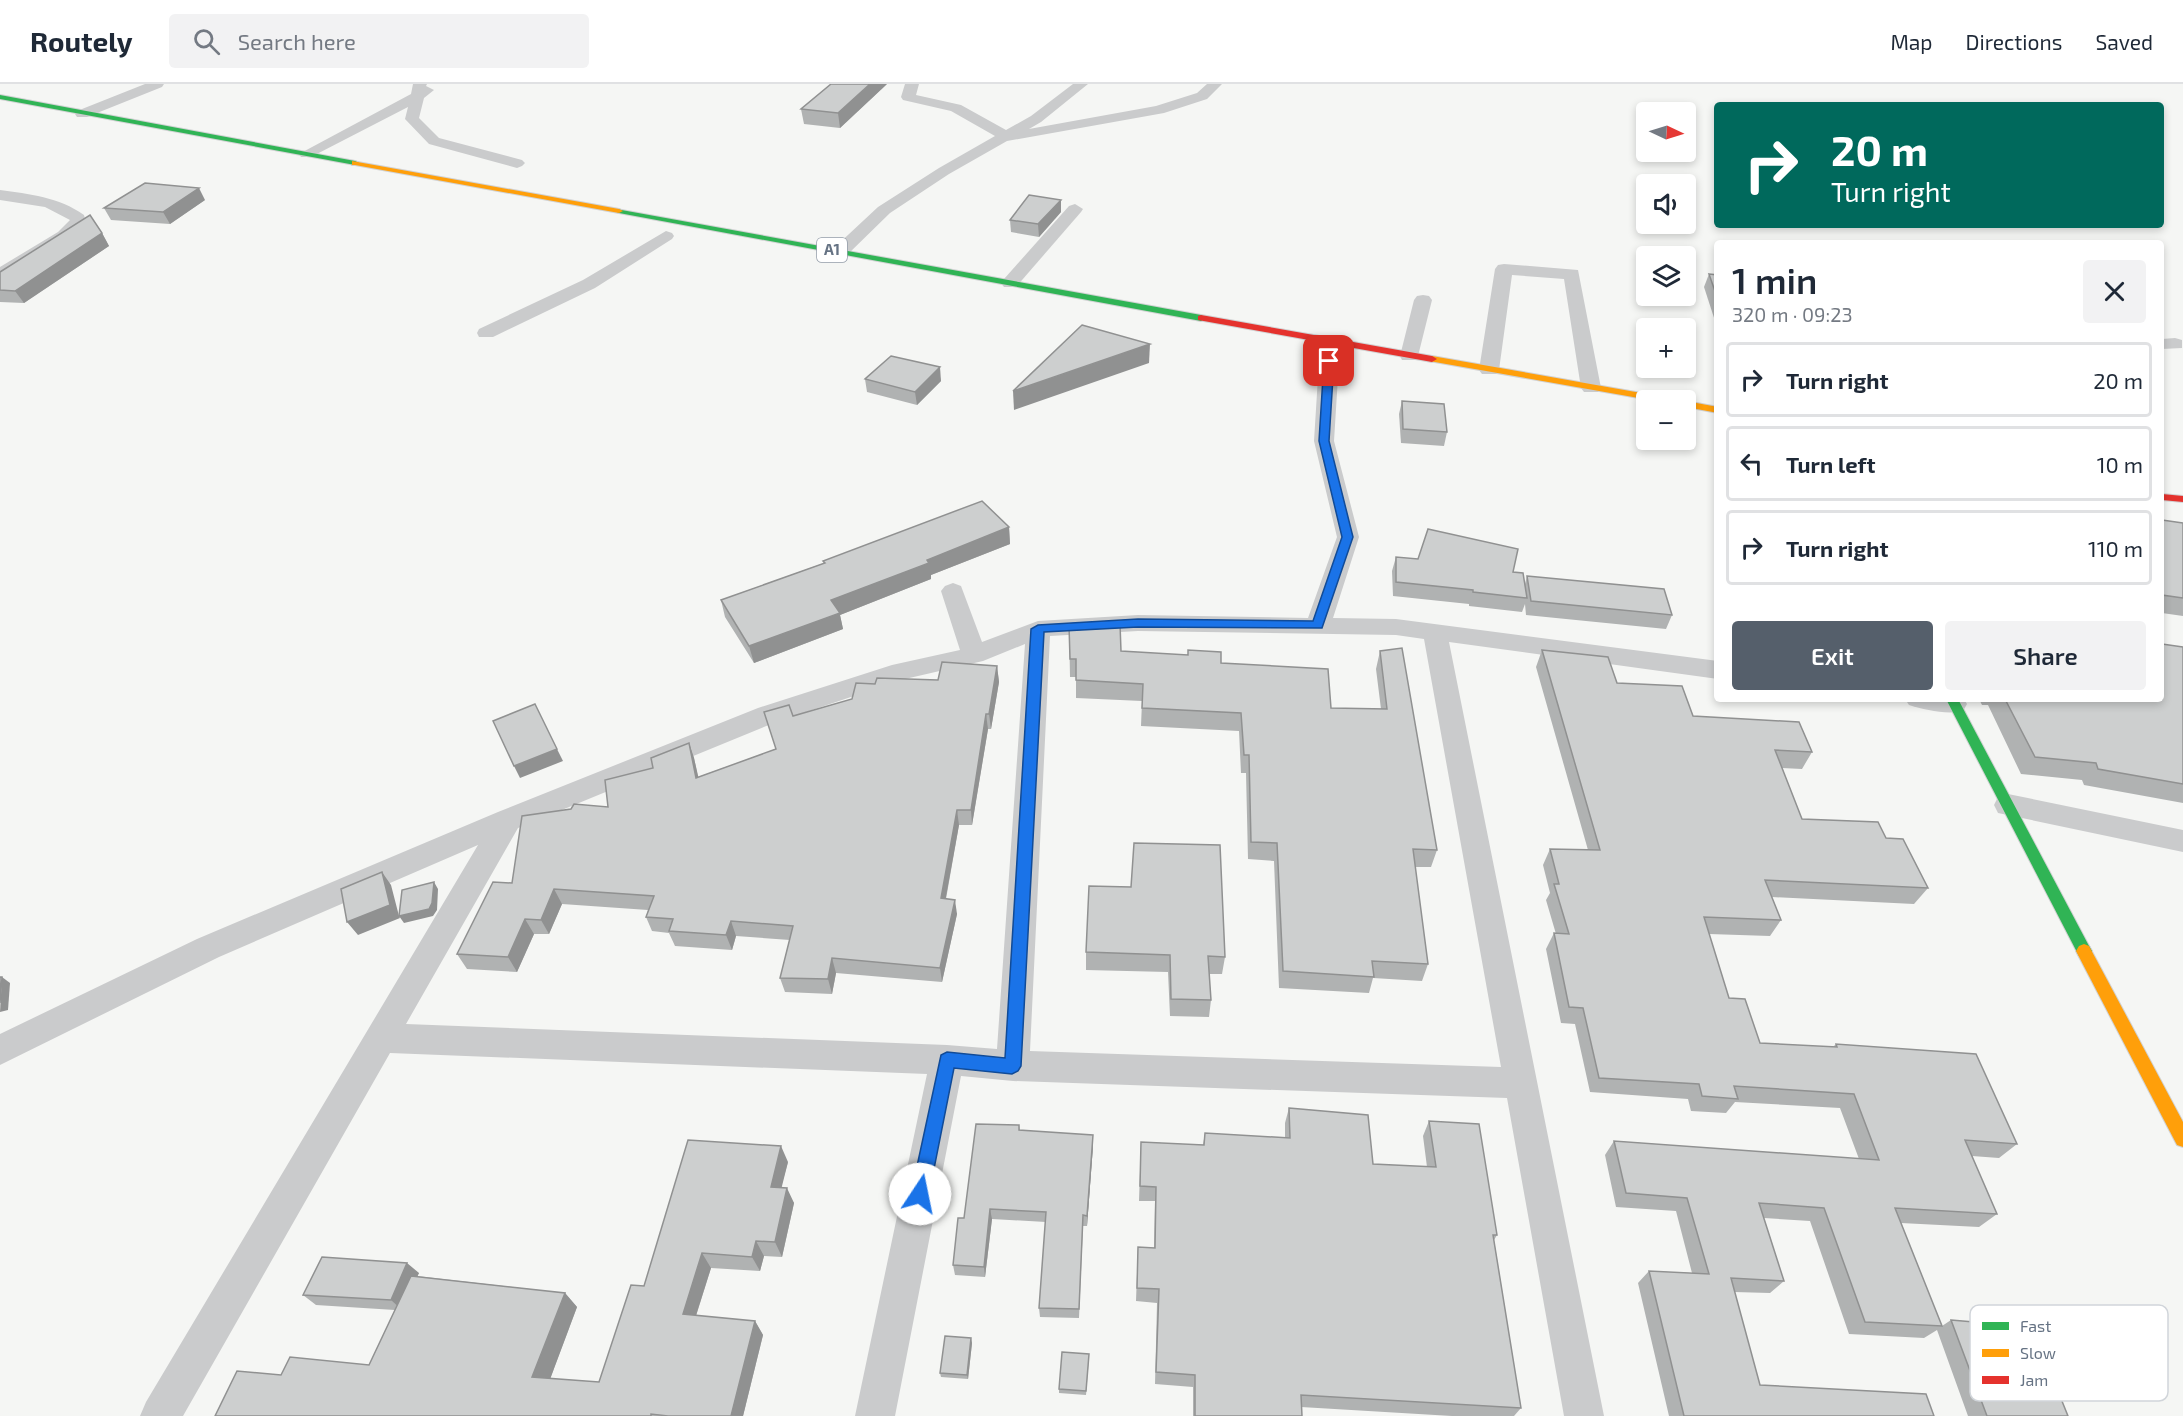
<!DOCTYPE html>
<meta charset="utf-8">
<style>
body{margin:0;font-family:"Exo 2",sans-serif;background:#f2f2f3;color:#1f2937;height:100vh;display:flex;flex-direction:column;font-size:22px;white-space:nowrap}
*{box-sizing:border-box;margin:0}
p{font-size:20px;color:#747a83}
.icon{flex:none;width:33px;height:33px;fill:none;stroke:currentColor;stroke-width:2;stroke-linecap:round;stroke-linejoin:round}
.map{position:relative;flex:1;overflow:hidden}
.side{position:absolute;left:1714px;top:156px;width:450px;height:462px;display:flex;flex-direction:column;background:#fff;border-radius:6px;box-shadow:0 3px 9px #0003}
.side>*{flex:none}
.guide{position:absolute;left:1714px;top:18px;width:450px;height:126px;border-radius:6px;box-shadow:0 3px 9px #0003;background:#00695c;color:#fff;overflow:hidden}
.needle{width:39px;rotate:94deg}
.fabs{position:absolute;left:1636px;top:18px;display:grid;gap:12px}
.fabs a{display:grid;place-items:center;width:60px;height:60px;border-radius:6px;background:#fff;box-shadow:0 3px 9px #0003;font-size:30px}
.pin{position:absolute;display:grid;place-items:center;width:51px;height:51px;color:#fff;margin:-26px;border-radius:12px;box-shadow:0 3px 9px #0006}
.me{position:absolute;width:66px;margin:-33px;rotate:11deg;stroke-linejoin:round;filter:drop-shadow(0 0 4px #0008)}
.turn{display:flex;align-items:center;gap:21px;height:126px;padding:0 18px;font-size:27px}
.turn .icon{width:78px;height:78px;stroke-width:2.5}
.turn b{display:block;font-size:42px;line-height:51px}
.round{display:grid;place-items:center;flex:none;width:63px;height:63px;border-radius:6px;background:#f2f2f3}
.headline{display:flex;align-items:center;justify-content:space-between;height:102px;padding:0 18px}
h1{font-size:36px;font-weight:600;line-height:45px}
.primary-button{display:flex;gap:12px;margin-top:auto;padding:12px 18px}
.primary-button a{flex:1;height:69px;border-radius:6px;background:#555f6b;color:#fff;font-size:24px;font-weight:600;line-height:69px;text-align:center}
.primary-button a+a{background:#f2f2f3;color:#1f2937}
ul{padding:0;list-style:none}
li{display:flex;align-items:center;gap:18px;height:75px;margin:0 12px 9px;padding:0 6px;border:3px solid #e0e1e3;border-radius:6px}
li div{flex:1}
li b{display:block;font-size:22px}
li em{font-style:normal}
header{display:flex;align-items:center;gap:36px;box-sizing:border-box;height:84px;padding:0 30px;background:#fff;border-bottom:2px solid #e0e1e3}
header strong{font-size:28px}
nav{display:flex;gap:33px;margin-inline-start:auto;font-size:21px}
.search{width:420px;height:54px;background:#f2f2f3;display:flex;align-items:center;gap:15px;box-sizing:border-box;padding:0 21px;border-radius:6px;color:#747a83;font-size:22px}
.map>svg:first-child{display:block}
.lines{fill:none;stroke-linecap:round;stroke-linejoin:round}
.fast-casing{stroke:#d1d2d3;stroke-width:2}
.slow-casing{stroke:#d1d2d3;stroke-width:2}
.jam-casing{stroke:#d1d2d3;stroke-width:2}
.street{fill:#cacbcc;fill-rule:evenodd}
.fast{fill:#30b455;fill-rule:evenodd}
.slow{fill:#ff9f0a;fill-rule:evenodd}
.jam{fill:#e5322d;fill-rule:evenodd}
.wall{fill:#b0b2b2}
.shaded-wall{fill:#909191}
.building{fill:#cdcfcf;stroke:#909191;stroke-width:1.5}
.route{fill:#1a73e8;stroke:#114b97;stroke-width:1.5}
.labels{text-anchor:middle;stroke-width:6;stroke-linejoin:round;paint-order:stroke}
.shield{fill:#fff;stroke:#949da9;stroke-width:1.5}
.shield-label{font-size:15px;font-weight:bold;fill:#667384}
.key{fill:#fff;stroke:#d1d5da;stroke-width:1.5}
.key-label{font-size:16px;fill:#667384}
</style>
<header>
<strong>Routely</strong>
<div class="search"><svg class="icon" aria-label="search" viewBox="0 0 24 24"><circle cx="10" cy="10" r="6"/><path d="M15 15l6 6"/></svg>Search here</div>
<nav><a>Map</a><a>Directions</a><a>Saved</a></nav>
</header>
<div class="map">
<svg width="2183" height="1332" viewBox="0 0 2183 1332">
<rect width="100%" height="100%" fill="#f5f6f4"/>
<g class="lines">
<g class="fast-casing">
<g id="fast">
<polygon points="0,11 355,77 359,79 355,81 0,15"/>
<polygon points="616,125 1201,231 1206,234 1201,237 619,129 615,127"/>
<polygon points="1946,615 1958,615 2089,862 2092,867 2089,872 2084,874 2079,872"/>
</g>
</g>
<g class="slow-casing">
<g id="slow">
<polygon points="352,77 619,125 623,127 619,129 355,81 352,81"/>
<polygon points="1432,272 1664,313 1669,316 1650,316 1429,277 1427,275"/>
<polygon points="1686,317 1718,323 1718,329 1686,323"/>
<polygon points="2084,860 2089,862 2183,1038 2183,1063 2177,1061 2076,867 2079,862"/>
</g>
</g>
<g class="jam-casing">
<g id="jam">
<polygon points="1201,231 1432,272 1437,275 1432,278 1198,236 1198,232"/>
<polygon points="2162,410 2183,412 2183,418 2162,416"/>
</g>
</g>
<g class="street">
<polygon points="145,0 164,0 162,3 87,33 77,33 75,30 77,27"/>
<polygon points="413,0 427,0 426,2 434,6 424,14 419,34 439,54 522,76 525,79 522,82 517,84 429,60 405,35 408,23 311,73 301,73 299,70 411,10"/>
<polygon points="905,0 919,0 916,11 961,21 1006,46 1031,32 1073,0 1088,0 1041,38 1029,45 1156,22 1197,9 1207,0 1222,0 1207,15 1164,29 1007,57 949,90 890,129 846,172 834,172 832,168 834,164 878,123 939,84 995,52 951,27 903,16 901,13"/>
<path d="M0,106C29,110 59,113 84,131L86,139L70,154L0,195V183L58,148L70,136L45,123L0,116Z"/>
<polygon points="1075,120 1083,125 1081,128 1016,203 1004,203 1001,199 1004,195 1069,122"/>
<polygon points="666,147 672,149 674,152 672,155 595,204 493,253 479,253 477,249 479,245 583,196"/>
<polygon points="1504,180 1578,186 1601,304 1598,308 1584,308 1581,304 1564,195 1512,191 1499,286 1496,290 1482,290 1479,286 1495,185 1498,181"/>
<polygon points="1423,211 1429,212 1432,216 1418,272 1416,276 1402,276 1400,272 1414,216 1417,212"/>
<polygon points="2175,254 2182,256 2182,264 2162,265 2162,255"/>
<path d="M1329,271L1336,273L1339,277L1334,357L1359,453L1333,534L1396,535L1718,577V595L1449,558L1604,1332H1564L1507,1014L1013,997L961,992L895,1332H855L927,990L390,969L183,1332H140L146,1318L478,761L219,873L0,981V950L197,855L498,728L758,624L892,581L960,566L941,507L945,502L953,499L961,502L982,558L1038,537L1138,531L1308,534L1337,453L1314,357L1319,277L1322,273ZM1138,547L1396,551L1424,555L1501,983L1030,967L1050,552ZM1025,560L997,965L947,961L406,940L518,744L776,638L905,595L983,577Z"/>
<path d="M1905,615H1964L1967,620L1963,627C1947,631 1925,626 1909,621Z"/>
<polygon points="2008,710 2183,746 2183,768 1998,729 1994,721 1998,713"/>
</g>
<use href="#fast" class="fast"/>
<use href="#slow" class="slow"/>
<use href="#jam" class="jam"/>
</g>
<g class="wall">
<polygon points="887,0 840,44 804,40 801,25"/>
<polygon points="205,116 170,140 111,136 104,124"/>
<polygon points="1061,128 1039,153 1011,148 1010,136"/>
<polygon points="102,149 109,162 24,219 0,218 0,188"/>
<polygon points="1709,190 1718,191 1717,243 1704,203"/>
<polygon points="865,295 941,297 917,321 867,308"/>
<polygon points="1402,317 1447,348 1444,362 1401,359 1399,330"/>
<polygon points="2162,436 2183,439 2183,532 2162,529"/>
<polygon points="1009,443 1010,460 931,491 931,495 840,531 843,545 754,579 725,533 721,516 824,479 823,477"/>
<polygon points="1396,473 1513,488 1525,500 1527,492 1672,531 1666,545 1526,531 1525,520 1522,528 1469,522 1469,520 1393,512 1392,487"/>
<polygon points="1069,541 1121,567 1221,579 1331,624 1381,625 1376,585 1380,567 1437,766 1431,783 1415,783 1428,880 1422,897 1373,894 1369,909 1279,904 1274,777 1248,775 1246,689 1241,689 1239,647 1141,642 1142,617 1076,614 1076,593 1070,593"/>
<polygon points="2183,563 2183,719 2084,701 2082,696 2021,690 1988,621 1982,621 1979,615 2162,615"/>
<polygon points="1542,566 1617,599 1693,632 1812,668 1802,685 1782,684 1802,735 1886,754 1928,804 1914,820 1772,813 1781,836 1770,852 1709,850 1729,914 1760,959 1833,963 1836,960 2017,1060 1999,1074 1972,1072 1997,1130 1979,1143 1901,1139 1942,1242 1951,1236 2068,1332 1968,1332 1937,1246 1924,1254 1849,1250 1810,1137 1764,1134 1784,1197 1770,1209 1734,1208 1760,1301 1934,1332 1669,1332 1638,1199 1649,1187 1692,1189 1676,1127 1616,1123 1605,1071 1614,1057 1859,1075 1840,1024 1735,1018 1726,1029 1691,1027 1688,1015 1590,1008 1575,940 1561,939 1546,865 1554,849 1556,850 1546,816 1550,809 1543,781 1550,765 1588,766 1536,583"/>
<polygon points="997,582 999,598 991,645 988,645 972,741 959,741 946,815 957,830 942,898 836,889 832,910 785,908 780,894 790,856 736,852 732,866 675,862 669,849 652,847 646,833 648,826 562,820 549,850 534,850 517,888 467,885 457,870 512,799 608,723 653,684 689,659 694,674 698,693 776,665 764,628 793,632 852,615 875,600 938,596"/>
<polygon points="1086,868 1225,873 1222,890 1209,890 1211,916 1209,933 1170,932 1168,888 1086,886"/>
<polygon points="1289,1024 1373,1080 1427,1083 1423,1052 1429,1037 1497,1151 1494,1156 1521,1324 1514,1332 1452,1332 1301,1323 1302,1332 1193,1332 1193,1303 1155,1300 1157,1219 1136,1217 1138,1163 1154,1164 1155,1117 1139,1117 1141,1058 1203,1061 1205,1049 1285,1054 1285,1039"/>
<polygon points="1019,1041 1020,1046 1093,1062 1087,1142 1083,1142 1079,1234 1040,1233 1039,1224 1046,1138 992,1135 985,1193 955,1191 953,1181 964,1134"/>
<polygon points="788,1078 781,1103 794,1119 782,1173 764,1172 760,1187 711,1184 696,1232 755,1237 763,1251 743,1332 215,1332 281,1291 369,1281 395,1226 316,1221 303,1211 419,1189 417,1192 565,1209 577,1223 550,1295 599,1298 644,1202"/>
<polygon points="972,1259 968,1295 941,1293 940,1289"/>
<polygon points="1089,1274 1086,1311 1059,1309 1059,1305"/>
</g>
<g class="shaded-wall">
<polygon points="870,0 887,0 840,44 838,29"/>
<polygon points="199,104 205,116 170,140 163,128"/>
<polygon points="1061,116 1061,128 1039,153 1038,140"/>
<polygon points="102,149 109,162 24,219 15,207"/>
<polygon points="1150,260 1149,279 1014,326 1013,307"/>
<polygon points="940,283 941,297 917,321 915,308"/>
<polygon points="1009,443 1010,460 931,491 931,495 840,531 843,545 754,579 749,562 831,516 927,476"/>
<polygon points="997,582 999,598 991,645 989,630"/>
<polygon points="986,630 988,645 972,741 971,726"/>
<polygon points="689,659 694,674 702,709 696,694"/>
<polygon points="557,665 563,677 520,694 514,682"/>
<polygon points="957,726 959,741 943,829 941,814"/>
<polygon points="382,788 391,801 399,832 434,798 438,805 437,826 433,832 404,839 399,832 400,834 358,851 347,838"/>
<polygon points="554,805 562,820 549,850 541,836"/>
<polygon points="955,816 957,830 942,898 940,884"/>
<polygon points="525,835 534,850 517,888 508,873"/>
<polygon points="731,837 736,852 732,866 726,851"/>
<polygon points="832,874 836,889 832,910 828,895"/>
<polygon points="2,893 10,899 8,926 0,928"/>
<polygon points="1093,1051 1093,1062 1087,1142 1087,1132"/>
<polygon points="781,1062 788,1078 778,1118 771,1103"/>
<polygon points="787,1104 794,1119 782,1173 775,1158"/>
<polygon points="990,1125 992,1135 985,1193 984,1183"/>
<polygon points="756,1157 764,1172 760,1187 752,1173"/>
<polygon points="702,1169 711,1184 692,1244 683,1230"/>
<polygon points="407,1179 419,1189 402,1226 391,1216"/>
<polygon points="565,1209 577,1223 546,1306 532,1293"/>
<polygon points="755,1237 763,1251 743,1332 731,1332"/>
<polygon points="971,1254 972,1259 968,1295 967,1291"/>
</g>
<g class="building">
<polygon points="831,0 870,0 838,29 801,25"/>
<polygon points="145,99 199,104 163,128 104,124"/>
<polygon points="1029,111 1061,116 1038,140 1010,136"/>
<polygon points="90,131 102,149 15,207 0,206 0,188"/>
<polygon points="1709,190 1718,191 1718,216"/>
<polygon points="1082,241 1150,260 1013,307"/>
<polygon points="891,272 940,283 915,308 865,295"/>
<polygon points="1402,317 1444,320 1447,348 1403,345"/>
<polygon points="982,417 1009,443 927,476 929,479 831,516 840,529 749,562 721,516 825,479 823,477"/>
<polygon points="2162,436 2183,439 2183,514 2162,511"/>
<polygon points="1428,445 1518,465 1513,488 1523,489 1527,514 1473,508 1473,506 1396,498 1396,473 1418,475"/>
<polygon points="1527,492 1664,505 1672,531 1531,517"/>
<polygon points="1120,540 1121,567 1188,571 1188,566 1221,568 1221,579 1328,585 1331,624 1387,625 1380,567 1402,564 1437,766 1413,765 1428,880 1372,877 1374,893 1283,887 1277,759 1251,758 1249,671 1244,671 1241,629 1142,624 1143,600 1076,596 1076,575 1070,575 1069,541"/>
<polygon points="2162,560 2183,563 2183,700 2098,685 2096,679 2035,673 2005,615 2162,615"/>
<polygon points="1542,566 1608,573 1617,599 1682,602 1693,632 1799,638 1812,668 1775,666 1802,735 1878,738 1886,754 1903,755 1928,804 1765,796 1781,836 1704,833 1729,914 1745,915 1760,959 1837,963 1836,960 1976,970 2017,1060 1965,1056 1997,1130 1895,1124 1942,1242 1865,1238 1824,1124 1759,1119 1784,1197 1731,1194 1760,1301 1926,1310 1934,1332 1684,1332 1649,1187 1709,1190 1687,1114 1626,1109 1614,1057 1879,1076 1854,1010 1734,1002 1738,1015 1702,1012 1699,1000 1599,994 1583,924 1569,923 1554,849 1569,850 1554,800 1559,800 1550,765 1600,766"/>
<polygon points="942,578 997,582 989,630 986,630 971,726 957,726 941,814 955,816 940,884 832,874 828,895 780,894 793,842 731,837 726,851 669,847 673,835 646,833 654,812 554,805 541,836 525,835 508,873 457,870 493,798 512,799 522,732 571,725 574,720 608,723 605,696 653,684 651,674 689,659 696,694 776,665 764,628 789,621 793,632 852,615 856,599 875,600 877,594 938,596"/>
<polygon points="535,620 557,665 514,682 493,637"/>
<polygon points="1134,759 1220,761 1225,873 1208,872 1211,916 1171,915 1170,871 1086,868 1089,802 1131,803"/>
<polygon points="382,788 390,821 347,838 341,805"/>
<polygon points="434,798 432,819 429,825 399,832 402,806"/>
<polygon points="0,893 2,893 0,919"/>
<polygon points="1289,1024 1368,1031 1373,1080 1436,1083 1429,1037 1479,1040 1497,1151 1493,1151 1521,1324 1301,1311 1302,1332 1195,1332 1195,1291 1156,1288 1159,1205 1137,1204 1138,1163 1155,1164 1156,1103 1140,1102 1141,1058 1204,1061 1205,1049 1290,1054"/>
<polygon points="976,1040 1019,1041 1019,1046 1093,1051 1087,1132 1083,1131 1079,1225 1039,1224 1046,1128 990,1125 984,1183 953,1181 958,1134 964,1134"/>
<polygon points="688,1056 781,1062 771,1103 787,1104 775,1158 756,1157 752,1173 702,1169 683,1230 755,1237 731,1332 668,1332 651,1330 651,1332 215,1332 237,1287 281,1291 290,1273 369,1281 411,1192 565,1209 532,1293 599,1298 631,1201 644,1202"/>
<polygon points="322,1173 407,1179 391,1216 303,1211"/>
<polygon points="1951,1236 2032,1243 2068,1332 1987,1332"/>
<polygon points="945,1252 971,1254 967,1291 940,1289"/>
<polygon points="1062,1268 1089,1270 1086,1307 1059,1305"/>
</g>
<polygon class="route" points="1329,274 1334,277 1329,357 1353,453 1322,544 1138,543 1044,548 1021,982 1018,987 1012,990 954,984 929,1110 926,1116 920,1118 914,1116 911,1110 941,971 947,968 1005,974 1031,545 1038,541 1138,535 1313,537 1342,453 1319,357 1324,277"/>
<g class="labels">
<rect class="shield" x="817" y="154" width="30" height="24" rx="4.5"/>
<g class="shield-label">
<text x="832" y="171">A1</text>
</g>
</g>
<rect x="1970" y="1221" width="198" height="96" rx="9" class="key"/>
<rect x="1982" y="1238" width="27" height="8" fill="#30b455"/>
<rect x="1982" y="1265" width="27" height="8" fill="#ff9f0a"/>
<rect x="1982" y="1292" width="27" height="8" fill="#e5322d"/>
<g class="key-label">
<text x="2020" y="1248">Fast</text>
<text x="2020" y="1275">Slow</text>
<text x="2020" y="1302">Jam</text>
</g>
</svg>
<div class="fabs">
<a><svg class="needle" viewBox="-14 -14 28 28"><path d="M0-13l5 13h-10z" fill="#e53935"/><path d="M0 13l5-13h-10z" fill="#747a83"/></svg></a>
<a><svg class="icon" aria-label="sound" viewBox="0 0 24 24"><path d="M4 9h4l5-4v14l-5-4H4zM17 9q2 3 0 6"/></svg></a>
<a><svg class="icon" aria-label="layers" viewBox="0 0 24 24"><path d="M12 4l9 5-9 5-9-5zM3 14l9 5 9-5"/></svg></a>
<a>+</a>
<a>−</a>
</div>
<div class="pin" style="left:1329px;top:277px;background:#d93025"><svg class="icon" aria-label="arrive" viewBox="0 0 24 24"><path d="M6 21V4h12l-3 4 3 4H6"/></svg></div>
<svg class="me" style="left:920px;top:1110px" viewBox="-20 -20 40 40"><circle r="19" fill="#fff"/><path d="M0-13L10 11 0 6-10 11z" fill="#1a73e8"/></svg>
<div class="guide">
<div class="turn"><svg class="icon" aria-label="right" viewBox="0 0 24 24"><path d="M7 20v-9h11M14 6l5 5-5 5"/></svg><div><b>20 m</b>Turn right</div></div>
</div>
<section class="side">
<div class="headline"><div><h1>1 min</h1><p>320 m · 09:23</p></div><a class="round"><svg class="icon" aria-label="close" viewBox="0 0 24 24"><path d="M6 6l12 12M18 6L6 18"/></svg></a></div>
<ul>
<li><svg class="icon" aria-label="right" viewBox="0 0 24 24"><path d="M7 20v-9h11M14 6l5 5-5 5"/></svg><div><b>Turn right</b></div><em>20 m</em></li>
<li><svg class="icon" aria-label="left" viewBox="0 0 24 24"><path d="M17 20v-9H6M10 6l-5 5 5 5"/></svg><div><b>Turn left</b></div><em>10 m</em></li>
<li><svg class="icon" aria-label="right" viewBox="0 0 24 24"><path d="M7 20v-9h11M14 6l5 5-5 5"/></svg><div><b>Turn right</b></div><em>110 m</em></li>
</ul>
<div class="primary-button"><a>Exit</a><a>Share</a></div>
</section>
</div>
